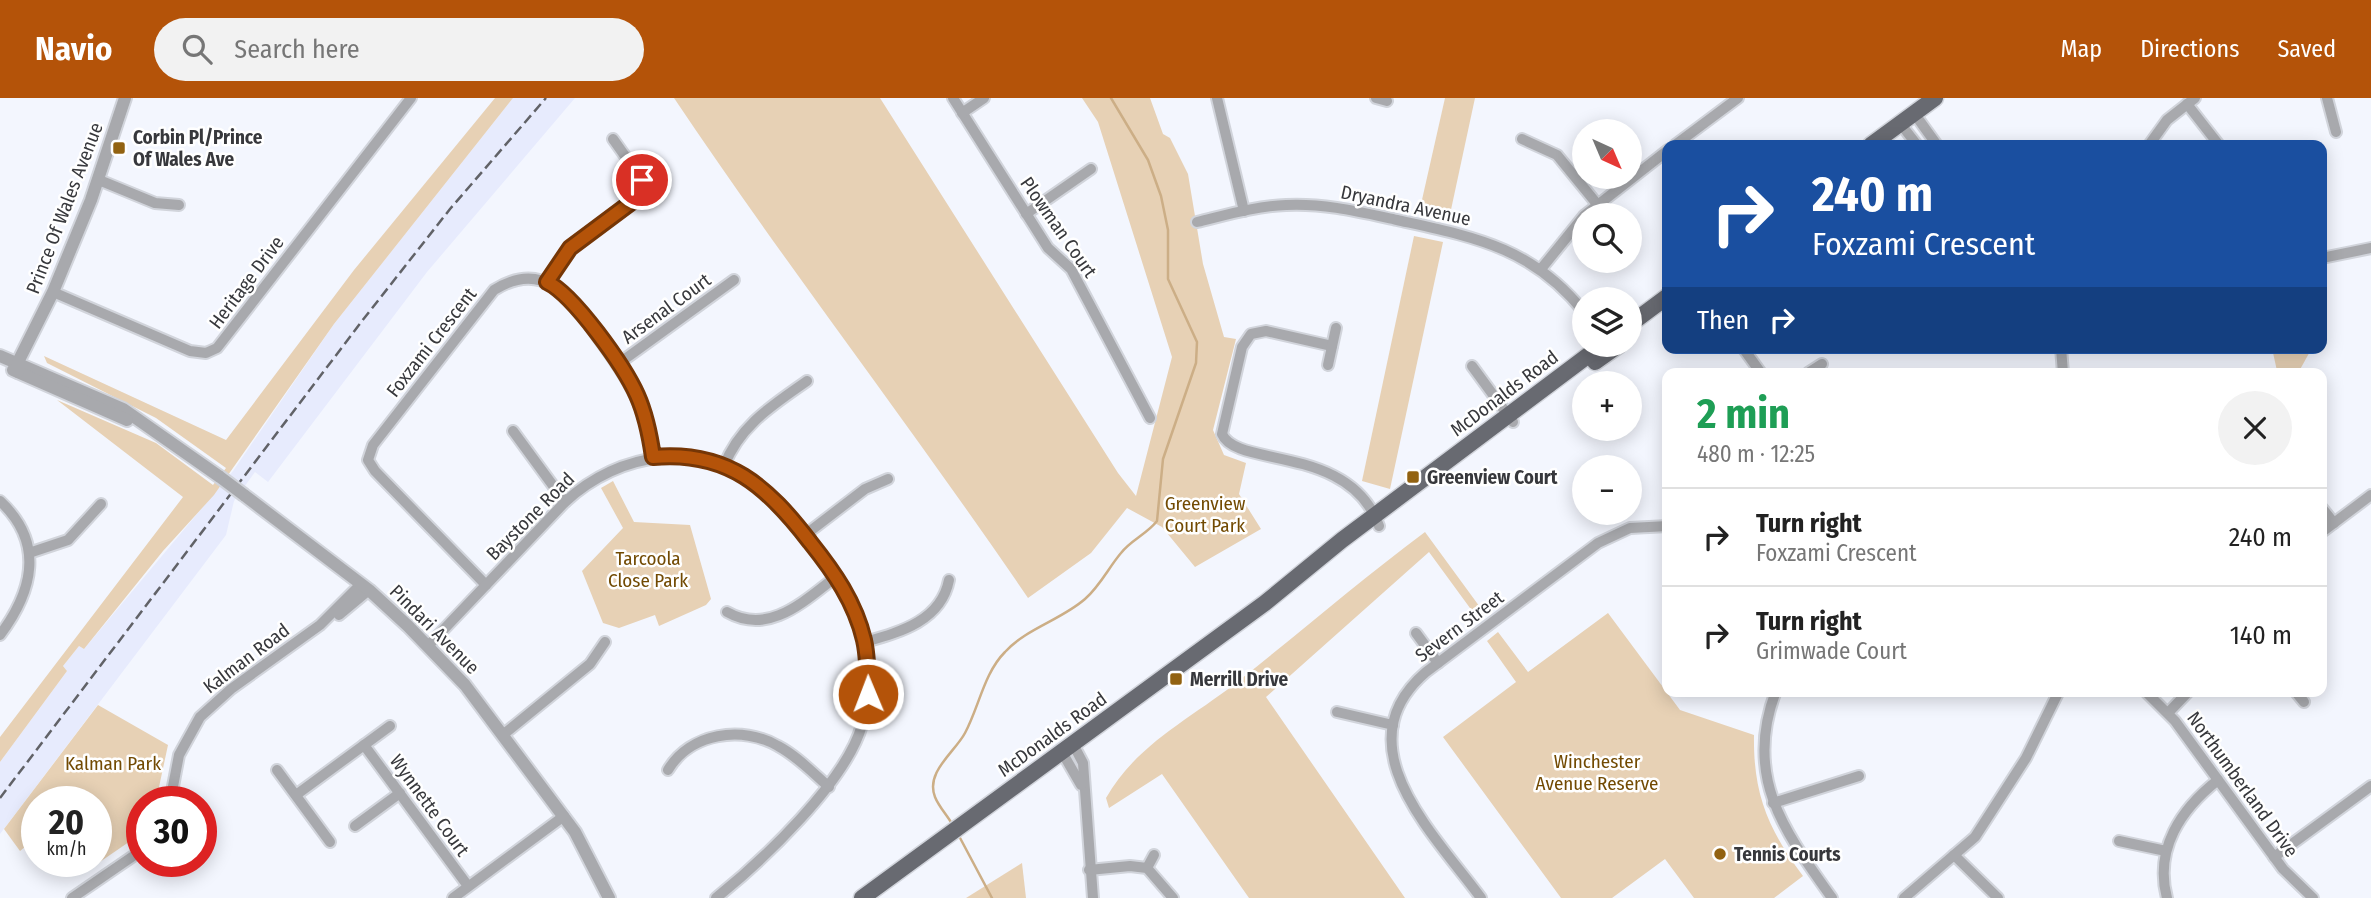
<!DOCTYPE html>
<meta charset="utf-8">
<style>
body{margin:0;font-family:"Fira Sans Condensed",sans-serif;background:#f2f2f2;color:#222;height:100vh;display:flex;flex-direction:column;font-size:26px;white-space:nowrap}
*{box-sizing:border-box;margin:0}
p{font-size:23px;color:#767676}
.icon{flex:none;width:38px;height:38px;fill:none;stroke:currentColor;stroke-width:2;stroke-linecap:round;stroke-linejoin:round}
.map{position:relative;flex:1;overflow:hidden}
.drawer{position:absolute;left:1662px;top:270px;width:665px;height:329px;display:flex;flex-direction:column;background:#fff;border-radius:14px;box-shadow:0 4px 18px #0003}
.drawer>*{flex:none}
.banner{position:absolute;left:1662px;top:42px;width:665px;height:214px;border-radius:14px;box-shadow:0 4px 18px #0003;background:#1a4fa0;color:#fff;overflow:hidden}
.needle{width:46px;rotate:136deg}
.buttons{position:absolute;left:1572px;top:21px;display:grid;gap:14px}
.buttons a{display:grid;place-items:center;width:70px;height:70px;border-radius:50%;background:#fff;box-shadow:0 4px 18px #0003;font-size:35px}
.speed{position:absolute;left:21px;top:688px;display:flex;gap:14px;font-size:35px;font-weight:700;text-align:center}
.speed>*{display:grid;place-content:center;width:91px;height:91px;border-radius:50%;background:#fff;box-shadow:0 4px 18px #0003;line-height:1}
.speed small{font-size:18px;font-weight:400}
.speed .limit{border:10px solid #d22;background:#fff;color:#111}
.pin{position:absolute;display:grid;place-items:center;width:60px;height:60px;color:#fff;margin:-30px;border:4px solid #fff;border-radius:50%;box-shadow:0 2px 7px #0007}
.me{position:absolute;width:77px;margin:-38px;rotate:359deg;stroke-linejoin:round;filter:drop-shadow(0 0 5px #0008)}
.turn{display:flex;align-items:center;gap:24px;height:147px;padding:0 35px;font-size:32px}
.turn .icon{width:91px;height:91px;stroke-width:2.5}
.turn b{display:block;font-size:49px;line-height:60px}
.then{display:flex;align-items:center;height:66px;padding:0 35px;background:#0003;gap:14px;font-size:26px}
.round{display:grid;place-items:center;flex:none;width:74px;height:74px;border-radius:37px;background:#f2f2f2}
.summary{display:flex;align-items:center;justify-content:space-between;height:119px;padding:0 35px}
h1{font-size:42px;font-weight:700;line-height:52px;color:#1e9e55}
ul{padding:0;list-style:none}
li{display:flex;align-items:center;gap:21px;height:98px;padding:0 35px;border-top:2px solid #e0e0e0}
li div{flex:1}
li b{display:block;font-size:26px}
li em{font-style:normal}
header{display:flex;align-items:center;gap:42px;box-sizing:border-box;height:98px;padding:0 35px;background:#b45309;color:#fff}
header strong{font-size:33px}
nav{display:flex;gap:38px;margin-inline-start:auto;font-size:24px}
.search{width:490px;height:63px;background:#f2f2f2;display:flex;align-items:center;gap:18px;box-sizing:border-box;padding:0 24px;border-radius:38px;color:#767676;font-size:26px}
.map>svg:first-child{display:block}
.built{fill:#e7ebfd}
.green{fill:#e7d1b5}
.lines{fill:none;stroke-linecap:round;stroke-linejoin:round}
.stream{stroke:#ccae86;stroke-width:2.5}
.minor-casing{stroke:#d1d4db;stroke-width:14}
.tertiary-casing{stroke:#d1d4db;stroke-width:16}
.primary-casing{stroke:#d1d4db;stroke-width:19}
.minor{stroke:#a8a9ad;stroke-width:10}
.tertiary{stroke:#a8a9ad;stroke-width:12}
.primary{stroke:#686a71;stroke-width:16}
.rail{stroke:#616267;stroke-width:2.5;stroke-dasharray:10 5;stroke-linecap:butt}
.tertiary-bridge-casing{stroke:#d1d4db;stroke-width:16;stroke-linecap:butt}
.tertiary-bridge{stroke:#a8a9ad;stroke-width:12}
.route-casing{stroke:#753606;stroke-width:18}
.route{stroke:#b45309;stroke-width:12}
.poi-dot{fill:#926211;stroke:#fff;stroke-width:2.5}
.labels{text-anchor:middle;stroke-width:5;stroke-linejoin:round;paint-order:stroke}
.poi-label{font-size:19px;font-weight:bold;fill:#37383c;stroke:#fff;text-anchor:start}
.street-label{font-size:19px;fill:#37383c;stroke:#fff}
.park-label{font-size:19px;fill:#724a02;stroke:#fff}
</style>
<header>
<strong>Navio</strong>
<div class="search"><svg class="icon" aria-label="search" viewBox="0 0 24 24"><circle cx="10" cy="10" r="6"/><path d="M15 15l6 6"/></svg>Search here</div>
<nav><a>Map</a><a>Directions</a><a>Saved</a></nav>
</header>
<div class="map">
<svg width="2371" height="800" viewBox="0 0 2371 800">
<rect width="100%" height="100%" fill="#f3f6fe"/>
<polygon class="built" points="513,0 575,0 427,174 268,384 255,374 234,403 226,437 0,736 0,664 67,573 63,568 79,548 84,551 233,373 334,226"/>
<g class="green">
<polygon points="495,0 513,0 334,226 214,397 163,453 84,551 79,548 63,568 67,573 0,664 0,639 183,399 57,302 156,345 213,387 226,370 156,320 47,265 44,258 226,342 354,172"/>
<path d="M674,0H880L1118,375L1136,398L1172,259L1098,24L1082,0H1150L1163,36L1170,40L1188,76L1203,166L1224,239L1236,241L1213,332L1224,357L1246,365L1239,396L1261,431L1195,469L1162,429L1127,410L1091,455L1028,500C913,331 788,170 674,0Z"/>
<polygon points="1445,0 1475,0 1449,121 1419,115"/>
<polygon points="1414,138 1443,144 1390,391 1362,383"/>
<polygon points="2272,250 2312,250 2298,275 2277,273"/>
<polygon points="613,383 634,424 690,427 711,501 706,507 659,528 655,517 619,530 603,525 582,473 623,430 601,390"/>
<path d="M1425,434L1485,516L1478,521L1429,454L1266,599L1405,800H1249L1162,676L1109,710L1106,700C1137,645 1194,619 1241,581C1303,532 1362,481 1425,434Z"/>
<path d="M1608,515L1680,612L1754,637C1753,696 1768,731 1803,778L1774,800H1694L1665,761L1612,800H1561L1443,639L1516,584L1487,543L1498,534L1528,574Z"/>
<polygon points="98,607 168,647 156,703 142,704 142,735 91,770 70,763 96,763 96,704 37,704 37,752 26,748 20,753 4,731"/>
<polygon points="1022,765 1026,800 966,800"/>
</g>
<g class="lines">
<g class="stream">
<path d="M952,726C947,717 939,709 935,699C925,674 955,654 965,635C979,609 984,575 1005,554C1027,530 1061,522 1085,501C1100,488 1109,469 1121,455C1131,442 1147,436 1157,423L1163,361L1196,265L1197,244L1168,181V132L1161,98L1148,62L1111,0"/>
<polyline points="959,738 992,800"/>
</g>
<g class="minor-casing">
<g id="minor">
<polyline points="953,0 1048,150 1071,171 1150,320"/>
<polyline points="1217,0 1244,113"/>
<polyline points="1376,0 1387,3"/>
<polyline points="2327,0 2336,34"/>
<polyline points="2187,6 2219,47"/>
<polyline points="962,15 984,0"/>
<polyline points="1914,15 1937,47"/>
<polyline points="1900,25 1917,47"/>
<polyline points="1522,41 1557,57 1597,106"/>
<polyline points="1675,47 1738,0"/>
<polyline points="2149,47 2167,22 2195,0"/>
<polyline points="99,82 155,105 179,107"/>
<polyline points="1026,116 1091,71"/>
<polyline points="1585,117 1668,52"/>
<path d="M1197,124C1226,117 1256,108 1286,107C1324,105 1360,114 1397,122C1474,139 1532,149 1584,214"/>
<polyline points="2322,160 2371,150"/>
<polyline points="1541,171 1584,118"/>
<polyline points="547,184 570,150 636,102 643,92 642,82 613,41"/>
<polyline points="53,194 190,253 206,255 217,250 411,0"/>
<path d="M1332,248L1266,233L1251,236L1242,249L1222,336C1236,370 1350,346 1379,428"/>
<polyline points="1743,250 1761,275"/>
<polyline points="2061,250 2063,275"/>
<polyline points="618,266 734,182"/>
<polyline points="1328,267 1336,230"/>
<polyline points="1472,268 1513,324"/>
<polyline points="1808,275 1822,266"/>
<polyline points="513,333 565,404"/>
<path d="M724,368C740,327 773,307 807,283"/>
<path d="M0,403C45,445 33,493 0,537"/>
<polyline points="2322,410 2334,425"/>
<polyline points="2322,434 2371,397"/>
<polyline points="805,437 865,391 888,381"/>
<polyline points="29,455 68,442 101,406"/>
<path d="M486,487L375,373L368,362L373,347L494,192C545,160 571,201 597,238C628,280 645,307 653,359"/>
<path d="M727,514C769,538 804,503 837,478"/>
<polyline points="339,517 369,492"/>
<polyline points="1416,535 1438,565"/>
<path d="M865,544C900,534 941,523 949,482"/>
<path d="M428,548L565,404C620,353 702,341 763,390C783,405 797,426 812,446C853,498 882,559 862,627C846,684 762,763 716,800"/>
<path d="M1776,593C1743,679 1785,734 1832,800"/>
<polyline points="2145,593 2175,623 2283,771 2313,800"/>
<polyline points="2295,593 2304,604"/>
<polyline points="1337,614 1393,627"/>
<polyline points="2168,615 2189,593"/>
<polyline points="504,636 590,566 605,544"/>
<polyline points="1073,646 1083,665 1093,800"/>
<polyline points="364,647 468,788"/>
<polyline points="1062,654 1081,687"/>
<polyline points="277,672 330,744"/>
<path d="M668,672C690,635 742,627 778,648C797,658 813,675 829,689"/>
<polyline points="296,697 390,628"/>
<polyline points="170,704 179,657 200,619 231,591 320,527 361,486"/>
<polyline points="1773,705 1859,678"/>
<polyline points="355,728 400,695"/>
<polyline points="2119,743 2166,753"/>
<polyline points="1954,757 1998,800"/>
<polyline points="2274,759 2371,688"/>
<polyline points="1147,770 1154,757"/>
<polyline points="1089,772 1130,768 1147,770 1173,800"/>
<polyline points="72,800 142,752"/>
<polyline points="453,800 564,718"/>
<path d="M1481,800C1434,736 1341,647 1426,574L1598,445L1630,430L1668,428"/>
<polyline points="1904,800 1975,739 2026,660 2059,593"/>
<path d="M2167,800C2154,751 2181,711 2218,682"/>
</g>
</g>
<g class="tertiary-casing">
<g id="tertiary">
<polyline points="0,258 123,311 220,379"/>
<polyline points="13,272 127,322"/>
<polyline points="18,274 18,264 53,194 91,102 125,0"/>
<polyline points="244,397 369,492 408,528 465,587 575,734 609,800"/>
</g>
</g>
<g class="primary-casing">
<g id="primary">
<polyline points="1871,47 1935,0"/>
<polyline points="1629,227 1668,198"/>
<polyline points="1595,264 1619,247"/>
<polyline points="862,800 1265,505 1342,442 1602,247"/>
</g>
</g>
<use href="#minor" class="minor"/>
<use href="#tertiary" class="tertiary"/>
<use href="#primary" class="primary"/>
<polyline class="rail" points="0,700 362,223 450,111 546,0"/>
<g class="tertiary-bridge-casing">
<polyline id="tertiary-bridge" points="220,379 244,397"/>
</g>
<use href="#tertiary-bridge" class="tertiary-bridge"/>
</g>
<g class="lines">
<g class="route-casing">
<path id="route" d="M642,82L644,88L641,97L570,150L547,184C574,197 624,268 637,297C646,317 650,338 653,359C728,352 768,389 810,444C834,474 855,504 864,542C868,560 868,578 868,596"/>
</g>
<use href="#route" class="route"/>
</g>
<g class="poi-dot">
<rect x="112" y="43" width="14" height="14" rx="3.5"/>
<rect x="1406" y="372" width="14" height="14" rx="3.5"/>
<rect x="1169" y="574" width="14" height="14" rx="3.5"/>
<circle cx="1720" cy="756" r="7"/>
</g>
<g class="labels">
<g class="poi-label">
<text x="133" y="46">Corbin Pl/Prince<tspan x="133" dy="22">Of Wales Ave</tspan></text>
<text x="1427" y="386">Greenview Court</text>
<text x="1190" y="588">Merrill Drive</text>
<text x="1734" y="763">Tennis Courts</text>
</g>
<g class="street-label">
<text transform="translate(1406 107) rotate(12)" y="7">Dryandra Avenue</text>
<text transform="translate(64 110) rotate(-69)" y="7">Prince Of Wales Avenue</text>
<text transform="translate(1059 129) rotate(55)" y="7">Plowman Court</text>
<text transform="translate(246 184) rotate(-53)" y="7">Heritage Drive</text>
<text transform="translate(666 210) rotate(-36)" y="7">Arsenal Court</text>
<text transform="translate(431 244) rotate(-52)" y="7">Foxzami Crescent</text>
<text transform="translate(1504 295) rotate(-37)" y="7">McDonalds Road</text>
<text transform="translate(530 418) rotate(-45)" y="7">Baystone Road</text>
<text transform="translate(1459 528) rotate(-37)" y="7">Severn Street</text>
<text transform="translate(435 531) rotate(45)" y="7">Pindari Avenue</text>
<text transform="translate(246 560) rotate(-37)" y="7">Kalman Road</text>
<text transform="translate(1052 636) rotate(-36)" y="7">McDonalds Road</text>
<text transform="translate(2243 686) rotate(54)" y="7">Northumberland Drive</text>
<text transform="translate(430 707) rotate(54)" y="7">Wynnette Court</text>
</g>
<g class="park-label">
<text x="1205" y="412">Greenview<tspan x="1205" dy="22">Court Park</tspan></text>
<text x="648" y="467">Tarcoola<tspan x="648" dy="22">Close Park</tspan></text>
<text x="1597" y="670">Winchester<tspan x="1597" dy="22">Avenue Reserve</tspan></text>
<text x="113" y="672">Kalman Park</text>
</g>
</g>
</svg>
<div class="buttons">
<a><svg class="needle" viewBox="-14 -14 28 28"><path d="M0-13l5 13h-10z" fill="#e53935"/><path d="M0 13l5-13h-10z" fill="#767676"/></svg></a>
<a><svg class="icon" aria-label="search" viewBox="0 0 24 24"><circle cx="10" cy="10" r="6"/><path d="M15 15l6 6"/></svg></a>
<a><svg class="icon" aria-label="layers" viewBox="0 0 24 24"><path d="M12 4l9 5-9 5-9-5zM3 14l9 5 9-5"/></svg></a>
<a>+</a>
<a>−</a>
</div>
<div class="speed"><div>20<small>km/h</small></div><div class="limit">30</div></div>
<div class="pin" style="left:642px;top:82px;background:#d93025"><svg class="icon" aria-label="arrive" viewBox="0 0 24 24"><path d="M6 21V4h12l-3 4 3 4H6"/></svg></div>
<svg class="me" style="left:868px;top:596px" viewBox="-20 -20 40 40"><circle r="17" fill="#b45309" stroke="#fff" stroke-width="3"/><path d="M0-11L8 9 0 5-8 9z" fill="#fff"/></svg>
<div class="banner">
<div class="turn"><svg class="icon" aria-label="right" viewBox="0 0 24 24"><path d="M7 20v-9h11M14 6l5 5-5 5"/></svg><div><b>240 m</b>Foxzami Crescent</div></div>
<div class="then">Then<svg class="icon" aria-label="right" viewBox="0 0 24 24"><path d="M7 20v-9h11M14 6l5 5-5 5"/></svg></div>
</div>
<section class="drawer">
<div class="summary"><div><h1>2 min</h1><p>480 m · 12:25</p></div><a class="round"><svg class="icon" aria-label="close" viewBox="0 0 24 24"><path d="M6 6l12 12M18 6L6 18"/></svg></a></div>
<ul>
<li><svg class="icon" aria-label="right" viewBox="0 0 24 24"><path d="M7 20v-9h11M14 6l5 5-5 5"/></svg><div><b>Turn right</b><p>Foxzami Crescent</p></div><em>240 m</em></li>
<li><svg class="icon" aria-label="right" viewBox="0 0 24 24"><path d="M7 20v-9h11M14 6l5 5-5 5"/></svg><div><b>Turn right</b><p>Grimwade Court</p></div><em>140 m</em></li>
</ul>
</section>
</div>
